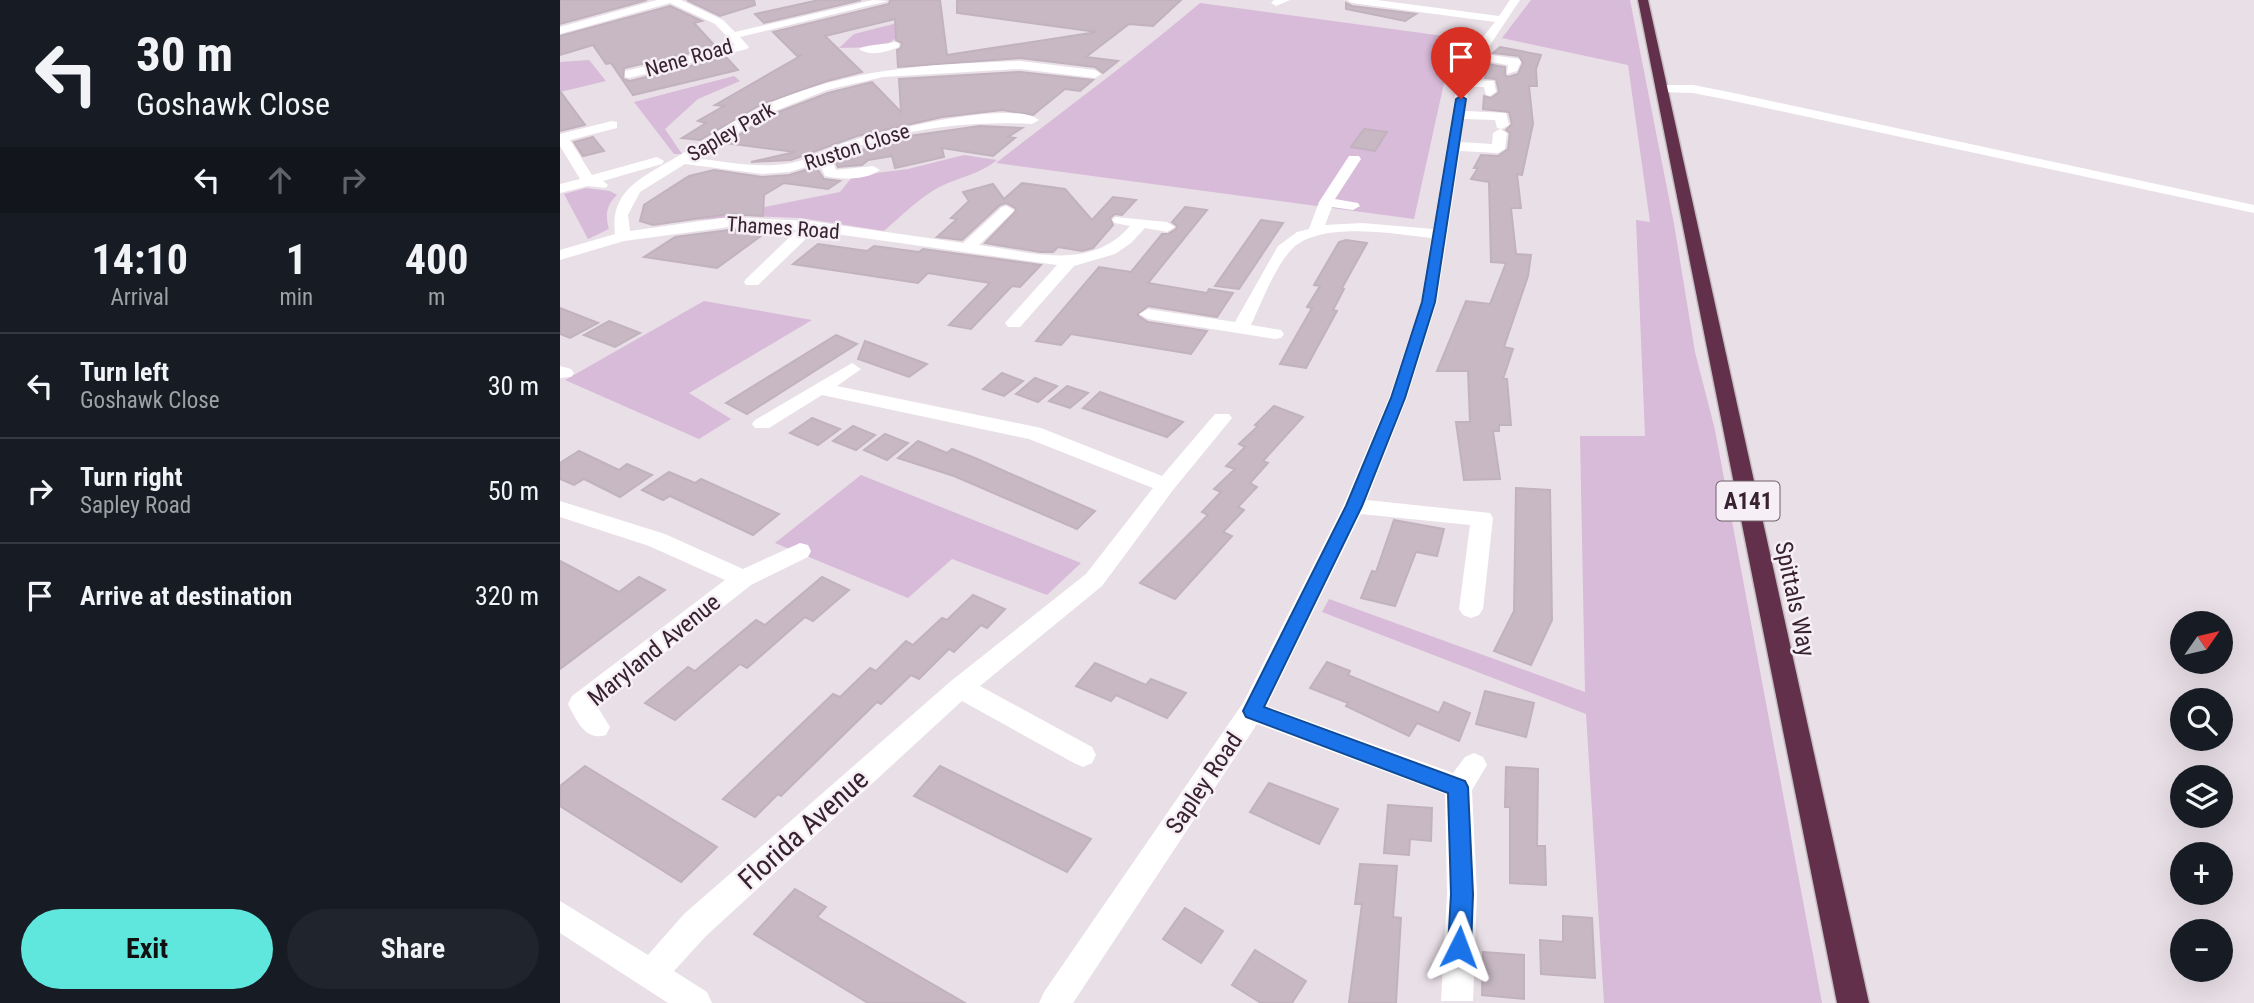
<!DOCTYPE html>
<meta charset="utf-8">
<style>
body{margin:0;font-family:"Roboto Condensed",sans-serif;background:#20242c;color:#f1f3f6;height:100vh;display:flex;flex-direction:column;font-size:26px;white-space:nowrap}
*{box-sizing:border-box;margin:0}
p{font-size:23px;color:#9ea1a6}
.icon{flex:none;width:38px;height:38px;fill:none;stroke:currentColor;stroke-width:2;stroke-linecap:round;stroke-linejoin:round}
.map{position:relative;flex:1;overflow:hidden}
.panel{display:flex;flex-direction:column;background:#171b24;width:560px}
.panel>*{flex:none}
.top-card{background:#171b24;color:#f1f3f6;overflow:hidden}
.needle{width:46px;rotate:56deg}
.buttons{position:absolute;left:1610px;top:611px;display:grid;gap:14px}
.buttons a{display:grid;place-items:center;width:63px;height:63px;border-radius:50%;background:#171b24;box-shadow:0 7px 28px #0002;font-size:35px}
.pin{position:absolute;display:grid;place-items:center;width:60px;height:60px;color:#fff;margin:-72px -30px;border-radius:50% 50% 50% 0;rotate:-45deg;box-shadow:0 0 7px #0007}
.pin .icon{rotate:45deg}
.me{position:absolute;width:77px;margin:-38px;rotate:3deg;stroke-linejoin:round;filter:drop-shadow(0 0 5px #0008)}
.turn{display:flex;align-items:center;gap:24px;height:147px;padding:0 21px;font-size:32px}
.turn .icon{width:91px;height:91px;stroke-width:2.5}
.turn b{display:block;font-size:49px;line-height:60px}
.lanes{display:flex;align-items:center;height:66px;padding:0 21px;background:#0003;justify-content:center;gap:35px;direction:ltr}
.lanes .off{opacity:.35}
.eta{display:flex;justify-content:space-evenly;align-items:center;height:119px;text-align:center}
.eta b{font-size:42px;font-weight:700;line-height:49px}
.button{display:flex;gap:14px;margin-top:auto;padding:14px 21px}
.button a{flex:1;height:80px;border-radius:42px;background:#60e7dd;color:#111;font-size:28px;font-weight:700;line-height:80px;text-align:center}
.button a+a{background:#20242c;color:#f1f3f6}
ul{padding:0;list-style:none}
li{display:flex;align-items:center;gap:21px;height:105px;padding:0 21px;border-top:2px solid #363941}
li div{flex:1}
li b{display:block;font-size:26px}
li em{font-style:normal}
main{display:flex;flex:1;min-height:0}
.map>svg:first-child{display:block}
.green{fill:#d8bad9}
.building{fill:#c7b8c3;stroke:#c2b2be;stroke-width:2}
.lines{fill:none;stroke-linecap:round;stroke-linejoin:round}
.highway-casing{stroke:#c3bdc1;stroke-width:3}
.minor{fill:#fff;fill-rule:evenodd}
.highway{fill:#62304a;fill-rule:evenodd}
.route{fill:#1a73e8;stroke:#114b97;stroke-width:2}
.labels{text-anchor:middle;stroke-width:5;stroke-linejoin:round;paint-order:stroke}
.far-street-label{font-size:21px;fill:#38222f;stroke:#f6eff5}
.shield{fill:#f6eff5;stroke:#71606a;stroke-width:2}
.shield-label{font-size:23px;font-weight:bold;fill:#38222f}
.street-label{font-size:24px;fill:#38222f;stroke:#f6eff5}
.near-street-label{font-size:28px;fill:#38222f;stroke:#f6eff5}
</style>
<main>
<section class="panel">
<div class="top-card">
<div class="turn"><svg class="icon" aria-label="left" viewBox="0 0 24 24"><path d="M17 20v-9H6M10 6l-5 5 5 5"/></svg><div><b>30 m</b>Goshawk Close</div></div>
<div class="lanes"><svg class="icon" aria-label="left" viewBox="0 0 24 24"><path d="M17 20v-9H6M10 6l-5 5 5 5"/></svg><svg class="icon off" aria-label="ahead" viewBox="0 0 24 24"><path d="M12 20V5M6 11l6-6 6 6"/></svg><svg class="icon off" aria-label="right" viewBox="0 0 24 24"><path d="M7 20v-9h11M14 6l5 5-5 5"/></svg></div>
</div>
<div class="eta">
<div><b>14:10</b><p>Arrival</p></div>
<div><b>1</b><p>min</p></div>
<div><b>400</b><p>m</p></div>
</div>
<ul>
<li><svg class="icon" aria-label="left" viewBox="0 0 24 24"><path d="M17 20v-9H6M10 6l-5 5 5 5"/></svg><div><b>Turn left</b><p>Goshawk Close</p></div><em>30 m</em></li>
<li><svg class="icon" aria-label="right" viewBox="0 0 24 24"><path d="M7 20v-9h11M14 6l5 5-5 5"/></svg><div><b>Turn right</b><p>Sapley Road</p></div><em>50 m</em></li>
<li><svg class="icon" aria-label="arrive" viewBox="0 0 24 24"><path d="M6 21V4h12l-3 4 3 4H6"/></svg><div><b>Arrive at destination</b></div><em>320 m</em></li>
</ul>
<div class="button"><a>Exit</a><a>Share</a></div>
</section>
<div class="map">
<svg width="1694" height="1003" viewBox="0 0 1694 1003">
<rect width="100%" height="100%" fill="#e9dfe7"/>
<g class="green">
<polygon points="971,0 1070,0 1114,224 1135,352 1155,430 1262,1003 1044,1003 1026,714 762,612 769,599 1025,692 1020,436 1085,436 1076,220 1090,222 1068,65 942,38"/>
<path d="M640,3L906,39L886,74L854,219L436,163C504,110 574,59 640,3Z"/>
<polygon points="361,17 360,22 329,43 318,47 279,48 294,34"/>
<polygon points="29,60 46,81 0,92 0,62"/>
<polygon points="174,76 180,81 138,99 105,129 122,154 114,154 74,102"/>
<path d="M404,155L437,160C418,176 392,178 371,192C354,203 339,218 324,231L241,218L188,216L138,220L280,192L293,176L348,169Z"/>
<path d="M26,188L50,191L57,195C46,205 45,215 49,229L28,239L4,194Z"/>
<polygon points="144,301 252,320 129,393 171,419 139,439 5,380"/>
<polygon points="301,475 521,563 487,595 392,559 348,598 215,543"/>
</g>
<g class="building">
<polygon points="0,0 87,0 0,24"/>
<polygon points="127,0 194,0 195,5 160,16"/>
<polygon points="259,0 301,0 204,23 195,14"/>
<polygon points="330,0 380,0 387,55 537,32 397,13 397,0 621,0 593,26 569,24 526,57 558,61 543,73 535,67 460,58 338,67 337,50 341,48 342,43 336,40 335,19 265,36 302,72 267,81 202,104 140,140 122,138 146,123 138,121 164,106 155,105 242,55 237,56 213,32 329,4"/>
<polygon points="786,3 792,6 856,14 845,21 786,9"/>
<polygon points="110,6 142,21 134,23 156,47 64,68 63,79 70,81 166,57 178,70 73,95 51,63 46,64 33,45 0,55 0,36"/>
<polygon points="940,47 981,55 976,69 977,86 969,86 973,124 962,175 957,174 961,208 951,208 956,254 971,255 968,276 944,347 953,349 943,379 947,379 951,425 939,425 939,431 933,431 940,479 904,480 896,422 910,422 908,371 877,371 906,301 930,304 946,263 931,262 929,182 911,179 918,168 914,168 921,155 938,156 948,149 950,133 946,130 952,124 949,112 923,109 924,96 931,98 939,92 936,79 925,78 927,64 945,67 945,75 948,77 958,74 963,63 959,56 933,53"/>
<polygon points="460,72 533,80 520,91 505,89 473,115 442,110 382,117 297,136 231,160 191,162 235,152 166,143 211,115 268,93 312,82 341,112 339,79"/>
<polygon points="0,91 25,125 0,131"/>
<polygon points="420,126 462,128 448,137 455,138 433,156 382,148 384,157 335,168 332,156 308,160 302,165 278,167 274,159 342,137"/>
<polygon points="804,129 827,132 815,151 791,147"/>
<polygon points="33,137 44,151 23,156 14,142"/>
<polygon points="256,167 264,179 280,181 268,189 224,183 204,195 203,216 169,214 93,225 80,221 84,205 129,176 154,170 202,177 229,175"/>
<polygon points="462,183 505,189 532,220 553,197 576,200 562,215 555,214 550,218 553,225 533,248 522,251 498,247 493,252 480,252 425,243 456,211 455,208 446,203 440,205 402,240 377,237 397,219 391,218 409,201 403,192 433,184 444,199"/>
<polygon points="625,207 647,210 588,283 647,293 649,289 673,293 657,317 588,306 577,315 588,322 647,331 631,354 511,334 501,345 476,341 539,267 571,272 602,234 608,234 616,229 617,226 612,222"/>
<polygon points="701,220 723,223 679,289 655,286"/>
<polygon points="169,230 202,231 201,236 157,268 84,257 115,237"/>
<polygon points="786,240 807,243 782,288 784,289 773,310 777,311 746,368 720,364 752,308 747,307 760,286 754,285 779,242"/>
<polygon points="258,244 307,251 314,246 359,252 363,249 481,265 460,287 452,286 411,329 389,325 430,283 368,273 358,283 233,264"/>
<polygon points="0,308 38,323 10,338 0,334"/>
<polygon points="49,321 80,333 55,347 24,335"/>
<polygon points="276,335 297,344 187,414 166,403"/>
<polygon points="305,341 367,364 349,377 298,359"/>
<polygon points="442,373 463,381 444,396 423,389"/>
<polygon points="475,378 497,386 478,402 456,394"/>
<polygon points="507,386 528,393 510,408 489,401"/>
<polygon points="540,392 562,400 623,422 607,437 523,408"/>
<polygon points="714,406 743,417 703,461 708,463 690,483 697,487 678,507 684,510 663,532 672,536 615,599 580,583 648,515 642,512 661,492 654,489 675,469 666,466 685,447 679,444 698,426 695,425"/>
<polygon points="252,418 280,429 258,445 230,433"/>
<polygon points="293,426 315,435 296,450 273,441"/>
<polygon points="325,434 348,443 327,460 304,450"/>
<polygon points="358,441 387,453 392,449 415,458 535,511 517,529 394,476 338,458"/>
<polygon points="19,451 59,470 67,464 92,475 60,497 24,479 14,485 0,479 0,463"/>
<polygon points="109,472 135,483 141,479 219,514 193,535 110,496 103,500 82,490"/>
<polygon points="956,488 990,490 992,620 971,665 934,651 954,611"/>
<polygon points="834,520 884,529 877,556 856,552 835,606 801,598 812,571 816,572"/>
<polygon points="0,561 59,592 79,577 105,590 0,669"/>
<polygon points="262,577 289,590 253,621 245,617 187,668 180,664 115,720 85,703 128,667 135,671 196,620 205,625"/>
<polygon points="413,595 445,609 427,628 421,625 394,652 389,649 359,679 351,675 321,704 317,702 221,796 218,794 195,817 163,799 273,694 280,697 310,668 316,671 346,641 353,645 382,618 387,620"/>
<polygon points="767,662 790,671 788,675 879,713 884,702 910,713 899,741 857,723 849,736 786,706 788,703 750,688"/>
<polygon points="535,663 586,685 591,679 626,693 607,718 556,695 551,701 516,686"/>
<polygon points="925,691 974,703 966,737 916,724"/>
<polygon points="25,766 97,810 157,847 121,882 0,806 0,786"/>
<polygon points="380,766 486,818 531,839 507,872 354,796"/>
<polygon points="946,767 978,769 977,846 985,846 986,885 950,883 950,807 945,807"/>
<polygon points="709,783 778,809 759,844 690,812"/>
<polygon points="828,805 872,808 871,841 850,839 849,855 824,853"/>
<polygon points="800,864 837,866 833,917 841,918 836,1003 789,1003 802,904 795,904"/>
<polygon points="235,889 266,907 257,917 405,1003 308,1003 194,934"/>
<polygon points="625,908 663,931 641,963 603,939"/>
<polygon points="1003,916 1032,918 1035,978 981,974 980,940 1003,942"/>
<polygon points="695,950 746,981 732,1003 701,1003 672,985"/>
<polygon points="923,952 964,955 964,999 922,995"/>
</g>
<g class="lines">
<g class="highway-casing">
<polygon id="highway" points="1078,0 1088,0 1309,1003 1277,1003"/>
</g>
<g class="minor">
<polygon points="97,0 121,0 163,20 175,32 313,0 328,1 180,37 189,47 187,49 69,78 65,77 65,71 175,45 155,24 110,3 0,34 0,27"/>
<polygon points="714,0 730,0 716,6 711,3"/>
<path d="M787,0H817L939,16L950,0H960L924,54L959,59L961,62L957,71L947,74L948,65L920,60L910,80L934,81L936,92L930,96L926,95L924,87H909L905,111L946,113L949,125L942,129L937,128L935,120L904,119L901,142L932,144L933,133L940,129L947,133L945,149L938,153L900,151L877,302L847,398L807,500L930,513L933,518L923,609L919,615L911,618L903,615L899,609L910,525L801,514L707,706L893,773L905,757L914,753L923,757L927,765L912,790L917,894L913,1001H881L887,894L885,794L697,724L513,1003H479L484,992L683,703L783,506L829,398L861,302L871,238C834,234 763,221 733,248C716,264 701,304 691,325L721,330L724,334L721,338L715,339L588,319L579,314L588,309L675,322L718,246L737,232L749,229L759,202L789,156H799L801,159L775,199L798,203L800,206L793,210L772,207L765,225L802,223L873,229L899,73L910,53L935,22L792,3Z"/>
<path d="M335,42L339,43V47C326,52 311,57 299,49C304,45 326,44 335,42Z"/>
<path d="M460,61L535,70L541,74L535,78L460,69L323,77L267,90L210,113L136,158C167,162 200,169 231,163C249,160 264,149 281,144C314,133 453,98 479,120L472,124C404,120 330,130 268,159L273,162L276,170L313,166L320,170C307,180 281,180 265,176L261,167L256,164L229,172L202,174L125,164L80,192L68,215L70,231L169,217L250,221L403,243L442,207L447,206L454,210L452,213L419,245C472,252 530,272 570,226L555,223L552,220L555,217L607,222L615,227L607,232L585,228L571,243L555,254L514,266L460,327H448L445,323L497,265L254,231L198,285H186L184,282L186,279L237,230L169,227L64,241L0,260V250L55,234C49,188 86,176 120,155C147,139 174,119 203,106C293,67 364,65 460,61Z"/>
<polygon points="1102,85 1133,85 1169,92 1694,205 1694,213 1169,100 1133,93 1098,92 1096,89"/>
<polygon points="52,121 57,122 57,128 10,140 32,175 97,157 104,161 102,164 43,181 48,185 46,188 28,186 0,193 0,184 20,179 0,146 0,134"/>
<polygon points="292,363 301,369 277,386 481,428 602,476 655,414 669,414 672,418 613,490 542,586 420,686 532,747 536,755 532,763 523,767 514,763 402,701 146,936 114,971 147,992 152,1003 108,1003 0,933 0,901 88,955 124,914 391,681 526,574 593,488 469,439 262,395 209,428 195,428 192,424 195,420"/>
<polygon points="0,366 11,369 14,373 11,377 0,378"/>
<path d="M0,501L105,534L183,569L240,543L248,545L251,551L248,557L191,585L37,706L50,727L46,735C26,742 16,720 8,704L12,696L165,580L89,546L0,517Z"/>
</g>
<use href="#highway" class="highway"/>
</g>
<polygon class="route" points="901,96 906,99 875,302 845,398 802,506 704,707 905,781 908,787 913,894 911,947 907,956 899,959 891,956 888,947 891,894 888,793 686,717 683,711 786,506 831,398 862,302 896,99"/>
<g class="labels">
<g class="far-street-label">
<text transform="translate(129 58) rotate(-16)" y="7">Nene Road</text>
<text transform="translate(171 132) rotate(-30)" y="7">Sapley Park</text>
<text transform="translate(297 147) rotate(-18)" y="7">Ruston Close</text>
<text transform="translate(223 228) rotate(4)" y="7">Thames Road</text>
</g>
<rect class="shield" x="1156.5" y="481.5" width="63" height="39" rx="5"/>
<g class="shield-label">
<text x="1188" y="509">A141</text>
</g>
<g class="street-label">
<text transform="translate(1235 599) rotate(78)" y="8">Spittals Way</text>
<text transform="translate(94 650) rotate(-39)" y="8">Maryland Avenue</text>
<text transform="translate(644 783) rotate(-56)" y="8">Sapley Road</text>
</g>
<g class="near-street-label">
<text transform="translate(243 829) rotate(-42)" y="10">Florida Avenue</text>
</g>
</g>
</svg>
<div class="buttons">
<a><svg class="needle" viewBox="-14 -14 28 28"><path d="M0-13l5 13h-10z" fill="#e53935"/><path d="M0 13l5-13h-10z" fill="#9ea1a6"/></svg></a>
<a><svg class="icon" aria-label="search" viewBox="0 0 24 24"><circle cx="10" cy="10" r="6"/><path d="M15 15l6 6"/></svg></a>
<a><svg class="icon" aria-label="layers" viewBox="0 0 24 24"><path d="M12 4l9 5-9 5-9-5zM3 14l9 5 9-5"/></svg></a>
<a>+</a>
<a>−</a>
</div>
<div class="pin" style="left:901px;top:99px;background:#d93025"><svg class="icon" aria-label="arrive" viewBox="0 0 24 24"><path d="M6 21V4h12l-3 4 3 4H6"/></svg></div>
<svg class="me" style="left:899px;top:947px" viewBox="-20 -20 40 40"><path d="M0-17L14 15 0 8-14 15z" fill="#1a73e8" stroke="#fff" stroke-width="4"/></svg>
</div>
</main>
